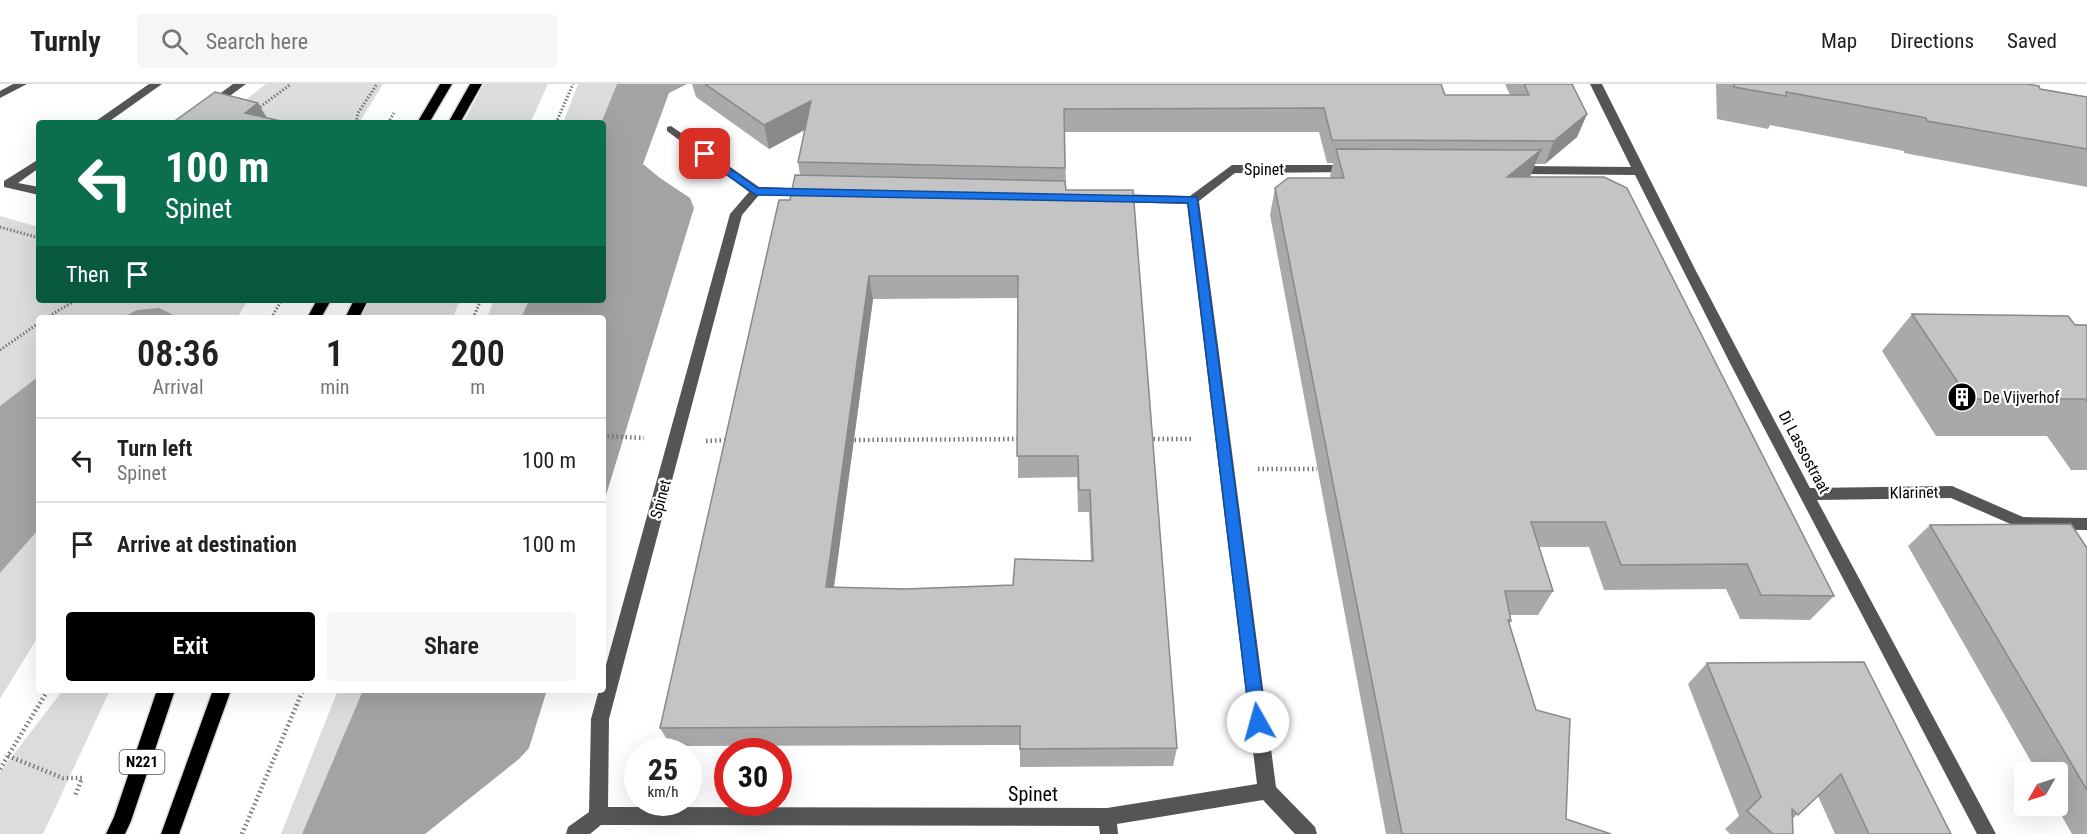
<!DOCTYPE html>
<style>
body{margin:0;font-family:"Roboto Condensed",sans-serif;background:#f6f6f6;color:#222;height:100vh;display:flex;flex-direction:column;font-size:22px;white-space:nowrap}
*{box-sizing:border-box;margin:0}
p{font-size:20px;color:#767676}
.icon{flex:none;width:33px;height:33px;fill:none;stroke:currentColor;stroke-width:2;stroke-linecap:round;stroke-linejoin:round}
.map{position:relative;flex:1;overflow:hidden}
.details{position:absolute;left:36px;top:231px;width:570px;height:378px;display:flex;flex-direction:column;background:#fff;border-radius:6px;box-shadow:0 6px 24px #0002}
.details>*{flex:none}
.guide{position:absolute;left:36px;top:36px;width:570px;height:183px;border-radius:6px;box-shadow:0 6px 24px #0002;background:#0b6e4f;color:#fff;overflow:hidden}
.needle{width:39px;rotate:231deg}
.buttons{position:absolute;left:2014px;top:678px;display:grid;gap:12px}
.buttons a{display:grid;place-items:center;width:54px;height:54px;border-radius:6px;background:#fff;box-shadow:0 6px 24px #0002;font-size:30px}
.speed{position:absolute;left:624px;top:654px;display:flex;gap:12px;font-size:30px;font-weight:700;text-align:center}
.speed>*{display:grid;place-content:center;width:78px;height:78px;border-radius:50%;background:#fff;box-shadow:0 6px 24px #0002;line-height:1}
.speed small{font-size:15px;font-weight:400}
.speed .limit{border:9px solid #d22;background:#fff;color:#111}
.pin{position:absolute;display:grid;place-items:center;width:51px;height:51px;color:#fff;margin:-26px;border-radius:12px;box-shadow:0 3px 9px #0006}
.me{position:absolute;width:66px;margin:-33px;rotate:353deg;stroke-linejoin:round;filter:drop-shadow(0 0 4px #0008)}
.turn{display:flex;align-items:center;gap:21px;height:126px;padding:0 30px;font-size:27px}
.turn .icon{width:78px;height:78px;stroke-width:2.5}
.turn b{display:block;font-size:42px;line-height:51px}
.then{display:flex;align-items:center;height:57px;padding:0 30px;background:#0003;gap:12px;font-size:22px}
.eta{display:flex;justify-content:space-evenly;align-items:center;height:102px;text-align:center}
.eta b{font-size:36px;font-weight:600;line-height:42px}
.button{display:flex;gap:12px;margin-top:auto;padding:12px 30px}
.button a{flex:1;height:69px;border-radius:6px;background:#000;color:#fff;font-size:24px;font-weight:600;line-height:69px;text-align:center}
.button a+a{background:#f6f6f6;color:#222}
ul{padding:0;list-style:none}
li{display:flex;align-items:center;gap:18px;height:84px;padding:0 30px;border-top:2px solid #e0e0e0}
li div{flex:1}
li b{display:block;font-size:22px}
li em{font-style:normal}
header{display:flex;align-items:center;gap:36px;box-sizing:border-box;height:84px;padding:0 30px;background:#fff;border-bottom:2px solid #e0e0e0}
header strong{font-size:28px}
nav{display:flex;gap:33px;margin-inline-start:auto;font-size:21px}
.search{width:420px;height:54px;background:#f6f6f6;display:flex;align-items:center;gap:15px;box-sizing:border-box;padding:0 21px;border-radius:6px;color:#767676;font-size:22px}
.map>svg:first-child{display:block}
.green{fill:#dcdcdc}
.water{fill:#a3a3a3}
.lines{fill:none;stroke-linecap:round;stroke-linejoin:round}
.major-casing{stroke:#dbdbdb;stroke-width:3}
.path-far1{stroke:#777;stroke-width:3;stroke-dasharray:1.5 2;stroke-linecap:butt}
.path{stroke:#777;stroke-width:4.5;stroke-dasharray:1.5 3;stroke-linecap:butt}
.minor{fill:#555;fill-rule:evenodd}
.major{fill:#000;fill-rule:evenodd}
.wall{fill:#a9a9a9;fill-rule:evenodd}
.shaded-wall{fill:#898989}
.building{fill:#c4c4c4;stroke:#898989;stroke-width:1.5;fill-rule:evenodd}
.route{fill:#1a73e8;stroke:#114b97;stroke-width:1.5}
.labels{text-anchor:middle;stroke-width:4.5;stroke-linejoin:round;paint-order:stroke}
.shield{fill:#fff;stroke:#4c4c4c;stroke-width:1.5}
.shield-label{font-size:15px;font-weight:bold;fill:#000}
.street-label{font-size:16px;fill:#000;stroke:#fff}
.poi-label{font-size:16px;fill:#000;stroke:#fff;text-anchor:start}
.near-street-label{font-size:20px;fill:#000;stroke:#fff}
</style>
<header>
<strong>Turnly</strong>
<div class="search"><svg class="icon" aria-label="search" viewBox="0 0 24 24"><circle cx="10" cy="10" r="6"/><path d="M15 15l6 6"/></svg>Search here</div>
<nav><a>Map</a><a>Directions</a><a>Saved</a></nav>
</header>
<div class="map">
<svg width="2087" height="750" viewBox="0 0 2087 750">
<rect width="100%" height="100%" fill="#fff"/>
<g class="green">
<polygon points="266,0 383,0 359,39 215,39"/>
<polygon points="484,0 548,0 530,39 463,39"/>
<polygon points="578,0 617,0 601,39 563,39"/>
<polygon points="0,132 39,143 39,216 248,216 237,234 180,234 177,232 137,226 121,234 39,234 39,292 0,322"/>
<polygon points="370,216 460,216 453,234 361,234"/>
<polygon points="494,216 529,216 521,234 487,234"/>
<polygon points="39,445 39,551 0,615 0,489"/>
<polygon points="63,606 110,606 43,750 0,750 0,688"/>
<polygon points="338,606 363,606 302,750 281,750"/>
</g>
<g class="water">
<polygon points="617,0 687,0 669,9 643,80 660,94 690,114 694,124 603,421 603,234 521,234 529,216 603,216 603,39 601,39"/>
<polygon points="159,224 180,234 121,234 137,226"/>
<polygon points="39,292 39,445 0,489 0,322"/>
<polygon points="363,606 547,606 529,664 519,675 425,750 302,750"/>
</g>
<g class="lines">
<g class="major-casing">
<g id="major">
<polygon points="440,0 452,0 429,39 417,39"/>
<polygon points="470,0 482,0 460,39 448,39"/>
<polygon points="317,216 331,216 321,234 307,234"/>
<polygon points="354,216 368,216 359,234 345,234"/>
<polygon points="157,606 175,606 131,737 125,750 106,750 114,733"/>
<polygon points="213,606 231,606 179,750 161,750"/>
</g>
</g>
<g class="path-far1">
<polyline points="260,23 291,0"/>
<polyline points="356,39 358,29 377,0"/>
<polyline points="388,39 394,29"/>
<polyline points="556,39 573,0"/>
<polyline points="0,143 39,154"/>
<polyline points="46,234 76,216"/>
<polyline points="271,234 282,216"/>
<polyline points="473,234 481,216"/>
<polyline points="0,266 39,239"/>
</g>
<g class="path">
<polyline points="603,352 644,354"/>
<polyline points="1149,355 1192,355"/>
<polyline points="850,356 1022,355"/>
<polyline points="706,357 728,356"/>
<polyline points="1258,385 1317,385"/>
<polyline points="8,672 63,694 82,694 75,712"/>
<polyline points="0,685 48,606"/>
<polyline points="242,750 303,606"/>
</g>
<g class="minor">
<polygon points="13,0 27,0 0,14 0,7"/>
<polygon points="149,0 162,0 107,39 93,39"/>
<polygon points="233,0 246,0 193,39 180,39"/>
<polygon points="1590,0 1602,0 1697,189 1810,404 1952,402 2023,433 2087,434 2087,446 2022,445 1951,414 1817,416 1996,750 1977,750 1732,283 1635,91 1513,90 1507,86 1513,82 1631,83"/>
<polygon points="671,42 759,103 812,105 818,109 812,113 759,111 742,131 609,635 608,723 1107,724 1257,700 1187,120 1115,118 1109,114 1115,110 1190,112 1232,81 1351,81 1357,85 1355,88 1235,89 1199,117 1276,703 1315,743 1317,750 1295,750 1263,716 1117,740 1118,750 1100,750 1099,742 601,741 590,750 566,750 568,743 589,728 591,635 599,606 603,606 603,592 730,130 749,108 667,47 667,43"/>
<polygon points="39,75 39,84 18,99 39,103 39,111 4,103 4,97"/>
</g>
<use href="#major" class="major"/>
</g>
<g class="wall">
<path d="M692,0H1441L1445,11H1510L1505,0H1572L1587,30L1577,53L1545,80H1535L1529,93L1834,512L1810,536L1740,535L1726,505L1604,506L1589,463H1539L1553,507L1538,531H1510L1511,537L1509,540L1566,735L1611,750H1386L1270,131L1275,104L1331,94L1330,92L1333,79H1327L1319,48H1065L1066,106L1177,664L1173,682L1020,683V661L671,662L660,644L790,116L800,91L798,78L805,46L769,65L696,13ZM1018,214V394L1077,393L1078,428H1089L1091,476L1013,501L905,505L834,503L873,215Z"/>
<polygon points="1716,0 2027,0 2040,5 2087,13 2087,103 1904,69 1904,67 1770,41 1768,45 1717,35"/>
<polygon points="1912,230 2087,241 2087,386 2071,386 2047,352 1936,352 1882,267"/>
<polygon points="1930,441 2087,464 2087,750 2072,750 2056,722 2058,722 2058,688 2037,688 1908,462"/>
<polygon points="1707,579 1951,750 1835,750 1818,712 1792,735 1793,750 1730,750 1725,745 1739,732 1688,600"/>
</g>
<g class="shaded-wall">
<polygon points="811,17 815,40 769,65 764,41"/>
<polygon points="258,19 270,39 245,29"/>
<polygon points="1587,30 1577,53 1545,80 1554,57"/>
<polygon points="1541,66 1530,93 1497,120 1507,93"/>
<polygon points="869,192 873,215 831,524 826,503"/>
</g>
<g class="building">
<polygon points="705,0 1441,0 1445,11 1529,11 1524,0 1572,0 1587,30 1554,57 1332,56 1324,24 1064,25 1065,84 798,78 811,17 764,41"/>
<polygon points="1734,0 2027,0 2039,2 2040,5 2087,13 2087,65 1927,37 1926,34 1786,8 1786,12 1734,3"/>
<polygon points="215,8 258,19 245,29 285,38 172,39"/>
<polygon points="1336,65 1541,66 1507,93 1604,93 1627,104 1834,512 1761,511 1747,480 1621,481 1605,438 1531,438 1553,507 1505,507 1511,537 1508,536 1536,626 1570,635 1566,735 1611,750 1402,750 1275,104 1288,94 1344,94"/>
<path d="M795,91L1065,97L1066,106H1133L1177,664L1020,665V642L660,644L779,116H790ZM869,192H1018L1017,372H1078L1079,406H1090L1093,477L1015,475L1013,501L905,505L826,503Z"/>
<polygon points="1912,230 2068,232 2075,241 2087,241 2087,317 2085,315 1969,315"/>
<polygon points="2071,440 2087,464 2087,706 1930,441"/>
<polygon points="1864,578 1951,750 1869,750 1841,690 1798,731 1792,725 1793,750 1773,750 1747,727 1761,713 1707,579"/>
</g>
<polygon class="route" points="705,67 758,104 1197,113 1266,638 1264,643 1258,646 1252,643 1250,638 1188,119 756,111 701,73 699,70"/>
<defs>
<g id="building-disc" transform="scale(1.5)"><circle r="9.5" fill="#000" stroke="#fff"/><path d="M-4-6H4V6H1V3H-1V6H-4ZM-2.5-4.3h1.7v1.8h-1.7ZM.8-4.3h1.7v1.8H.8ZM-2.5-1h1.7V.8h-1.7ZM.8-1h1.7V.8H.8Z" fill="#fff"/></g>
</defs>
<g fill-rule="evenodd">
<use href="#building-disc" x="1962" y="313"/>
</g>
<g class="labels">
<rect class="shield" x="119.5" y="666" width="45" height="24" rx="4.5"/>
<g class="shield-label">
<text x="142" y="683">N221</text>
</g>
<g class="street-label">
<text x="1264" y="91">Spinet</text>
<text transform="translate(1805 368) rotate(62)" y="6">Di Lassostraat</text>
<text transform="translate(1914 408) rotate(-1)" y="6">Klarinet</text>
<text transform="translate(660 415) rotate(-75)" y="6">Spinet</text>
</g>
<g class="poi-label">
<text x="1983" y="319">De Vijverhof</text>
</g>
<g class="near-street-label">
<text x="1033" y="717">Spinet</text>
</g>
</g>
</svg>
<div class="buttons">
<a><svg class="needle" viewBox="-14 -14 28 28"><path d="M0-13l5 13h-10z" fill="#e53935"/><path d="M0 13l5-13h-10z" fill="#767676"/></svg></a>
</div>
<div class="speed"><div>25<small>km/h</small></div><div class="limit">30</div></div>
<div class="pin" style="left:705px;top:70px;background:#d93025"><svg class="icon" aria-label="arrive" viewBox="0 0 24 24"><path d="M6 21V4h12l-3 4 3 4H6"/></svg></div>
<svg class="me" style="left:1258px;top:638px" viewBox="-20 -20 40 40"><circle r="19" fill="#fff"/><path d="M0-13L10 11 0 6-10 11z" fill="#1a73e8"/></svg>
<div class="guide">
<div class="turn"><svg class="icon" aria-label="left" viewBox="0 0 24 24"><path d="M17 20v-9H6M10 6l-5 5 5 5"/></svg><div><b>100 m</b>Spinet</div></div>
<div class="then">Then<svg class="icon" aria-label="arrive" viewBox="0 0 24 24"><path d="M6 21V4h12l-3 4 3 4H6"/></svg></div>
</div>
<section class="details">
<div class="eta">
<div><b>08:36</b><p>Arrival</p></div>
<div><b>1</b><p>min</p></div>
<div><b>200</b><p>m</p></div>
</div>
<ul>
<li><svg class="icon" aria-label="left" viewBox="0 0 24 24"><path d="M17 20v-9H6M10 6l-5 5 5 5"/></svg><div><b>Turn left</b><p>Spinet</p></div><em>100 m</em></li>
<li><svg class="icon" aria-label="arrive" viewBox="0 0 24 24"><path d="M6 21V4h12l-3 4 3 4H6"/></svg><div><b>Arrive at destination</b></div><em>100 m</em></li>
</ul>
<div class="button"><a>Exit</a><a>Share</a></div>
</section>
</div>
